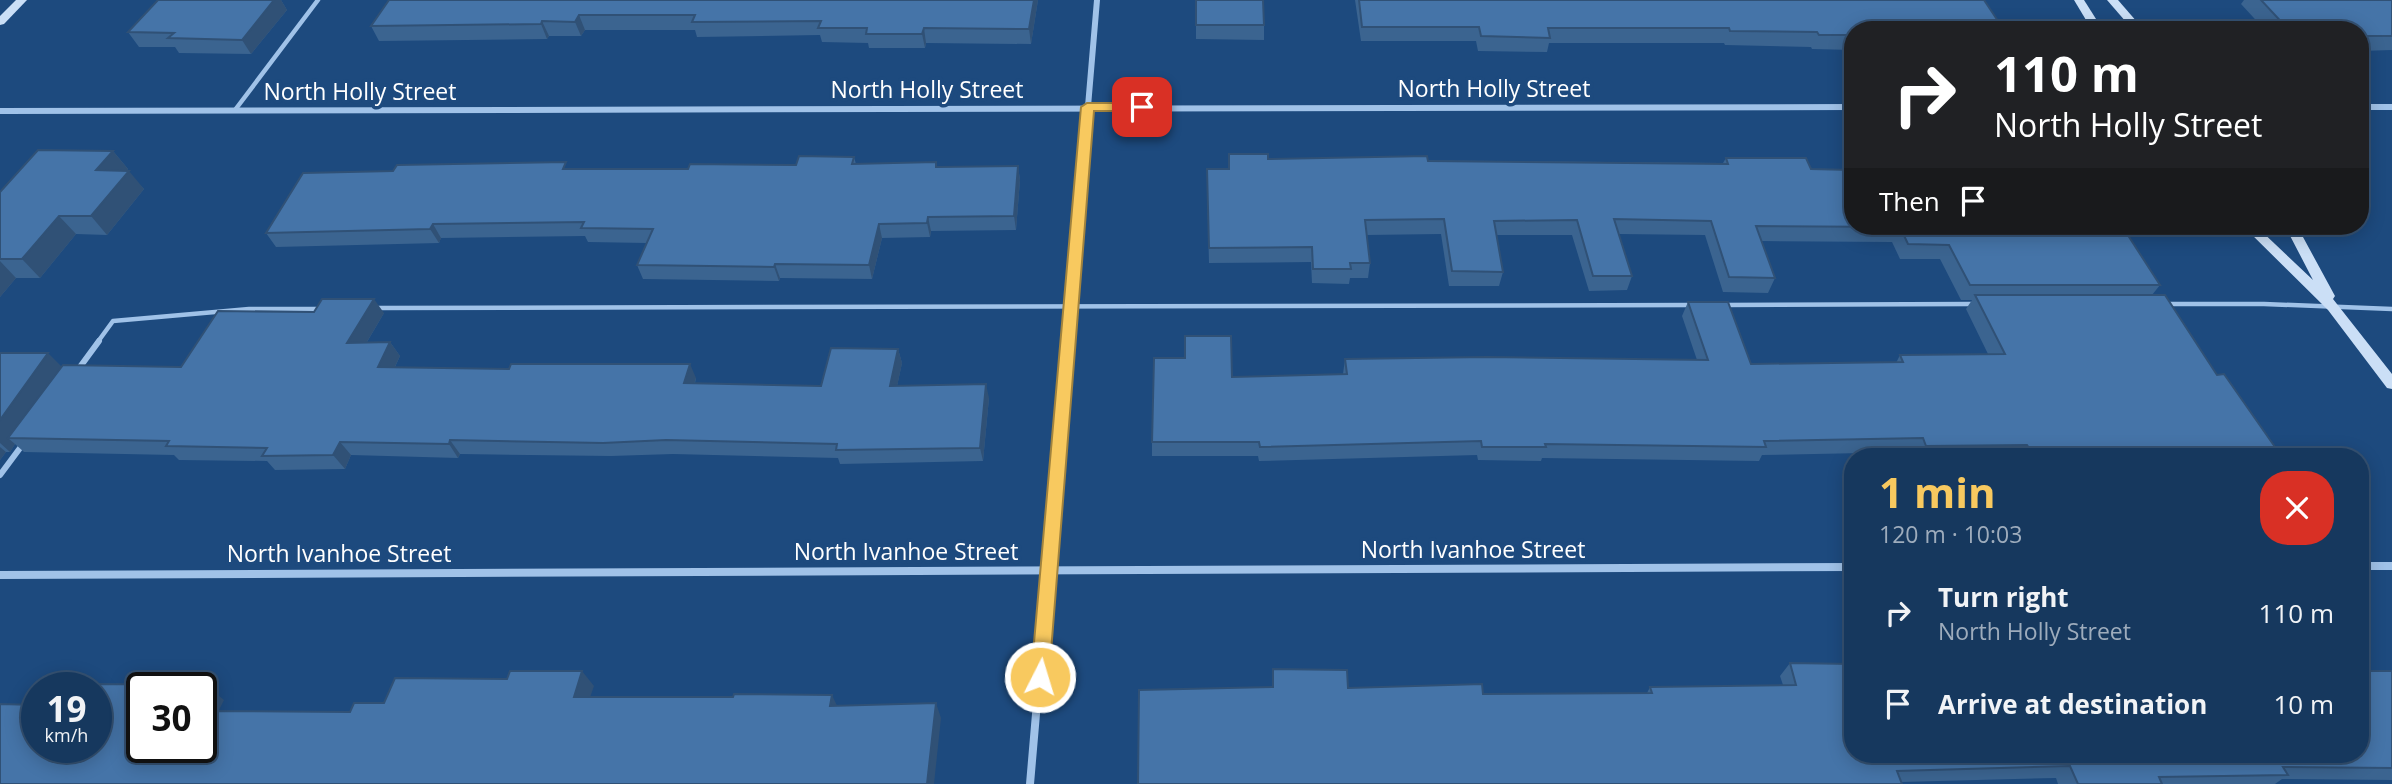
<!DOCTYPE html>
<meta charset="utf-8">
<style>
body{margin:0;font-family:"Open Sans",sans-serif;background:#234367;color:#f1f3f6;height:100vh;display:flex;flex-direction:column;font-size:26px;white-space:nowrap}
*{box-sizing:border-box;margin:0}
p{font-size:23px;color:#9eacbc}
.icon{flex:none;width:38px;height:38px;fill:none;stroke:currentColor;stroke-width:2;stroke-linecap:round;stroke-linejoin:round}
.map{position:relative;flex:1;overflow:hidden}
.drawer{position:absolute;left:1844px;top:448px;width:525px;height:315px;display:flex;flex-direction:column;background:#16385e;border-radius:28px;box-shadow:0 4px 18px #0003,0 0 0 2px #355273}
.drawer>*{flex:none}
.hud{position:absolute;left:1844px;top:21px;width:525px;height:214px;border-radius:28px;box-shadow:0 4px 18px #0003,0 0 0 2px #355273;background:#202124;color:#fff;overflow:hidden}
.speed{position:absolute;left:21px;top:672px;display:flex;gap:14px;font-size:35px;font-weight:700;text-align:center}
.speed>*{display:grid;place-content:center;width:91px;height:91px;border-radius:50%;background:#16385e;box-shadow:0 4px 18px #0003,0 0 0 2px #355273;line-height:1}
.speed small{font-size:18px;font-weight:400}
.speed .limit{border:4px solid #111;border-radius:10px;background:#fff;color:#111}
.pin{position:absolute;display:grid;place-items:center;width:60px;height:60px;color:#fff;margin:-30px;border-radius:14px;box-shadow:0 4px 10px #0006}
.me{position:absolute;width:77px;margin:-38px;rotate:5deg;stroke-linejoin:round;filter:drop-shadow(0 0 5px #0008)}
.turn{display:flex;align-items:center;gap:24px;height:147px;padding:0 35px;font-size:32px}
.turn .icon{width:91px;height:91px;stroke-width:2.5}
.turn b{display:block;font-size:49px;line-height:60px}
.then{display:flex;align-items:center;height:66px;padding:0 35px;background:#0003;gap:14px;font-size:26px}
.round{display:grid;place-items:center;flex:none;width:74px;height:74px;border-radius:28px;background:#234367}
.summary{display:flex;align-items:center;justify-content:space-between;height:119px;padding:0 35px}
h1{font-size:42px;font-weight:700;line-height:52px;color:#f8c95f}
ul{padding:0;list-style:none}
li{display:flex;align-items:center;gap:21px;height:91px;padding:0 35px}
li div{flex:1}
li b{display:block;font-size:26px}
li em{font-style:normal}
.map>svg:first-child{display:block}
.lines{fill:none;stroke-linecap:round;stroke-linejoin:round}
.lane-far1{stroke:#a0c2e8;stroke-width:4.5}
.lane{stroke:#a0c2e8;stroke-width:6}
.street-far1{stroke:#a0c2e8;stroke-width:6}
.street{stroke:#a0c2e8;stroke-width:8}
.secondary{fill:#cbdff6;fill-rule:evenodd}
.wall{fill:#3b6490}
.shaded-wall{fill:#305176}
.building{fill:#4574a8;stroke:#305176;stroke-width:2}
.route{fill:#f8c95f;stroke:#a1833e;stroke-width:2}
.labels{text-anchor:middle;stroke-width:7;stroke-linejoin:round;paint-order:stroke}
.street-label{font-size:23px;fill:#fff;stroke:#1d4a7e}
</style>
<div class="map">
<svg width="2392" height="784" viewBox="0 0 2392 784">
<rect width="100%" height="100%" fill="#1d4a7e"/>
<g class="lines">
<g class="lane-far1">
<polyline points="235,110 318,0"/>
<polyline points="2165,304 2264,304 2392,309"/>
<polyline points="1724,305 1973,304"/>
<polyline points="376,308 1693,305"/>
<polyline points="97,343 113,321 249,309 321,309"/>
</g>
<g class="lane">
<polyline points="77,371 99,341"/>
<polyline points="0,475 23,444"/>
</g>
<g class="street-far1">
<polyline points="2361,107 2392,107"/>
<polyline points="0,111 1853,107"/>
<polyline points="1068,343 1097,0"/>
</g>
<g class="street">
<polyline points="2361,566 2392,566"/>
<polyline points="0,575 1853,567"/>
<polyline points="1030,784 1068,341"/>
</g>
<g class="secondary">
<polygon points="16,0 27,0 4,24 0,25 0,16"/>
<polygon points="2074,0 2084,0 2103,30 2092,30"/>
<polygon points="2107,0 2118,0 2144,30 2133,30"/>
<polygon points="2243,226 2256,226 2313,280 2285,226 2297,226 2335,296 2333,299 2392,374 2392,389 2387,388 2328,310"/>
</g>
</g>
<g class="wall">
<polygon points="158,0 281,0 287,10 251,54 179,53 175,47 139,47 128,32"/>
<polygon points="389,0 1038,0 1031,44 926,43 925,48 869,48 868,43 822,42 820,35 697,37 695,30 585,30 581,36 549,36 547,39 379,41 371,26"/>
<polygon points="1196,0 1264,25 1264,40 1196,39"/>
<polygon points="1355,0 1984,0 1853,30 1853,50 1812,49 1811,47 1725,45 1724,43 1549,43 1547,52 1478,51 1476,41 1361,41"/>
<polygon points="2244,0 2392,0 2392,50 2361,51 2361,30 2265,30 2241,4"/>
<polygon points="113,151 128,169 126,171 144,189 107,235 76,234 40,278 16,278 0,297 0,192"/>
<polygon points="1229,154 1268,159 1723,163 1726,158 1811,169 2122,226 2160,285 2152,295 2275,447 2266,457 1915,457 1913,452 1762,455 1759,461 1542,458 1541,461 1478,460 1477,455 1259,461 1258,456 1152,456 1152,442 1232,377 1343,374 1345,359 1697,360 1682,316 1688,302 1751,364 1896,363 1900,355 1988,354 1966,309 1972,300 1961,300 1940,259 1900,259 1892,242 1761,241 1775,278 1768,293 1723,292 1705,235 1619,234 1632,276 1627,290 1589,291 1572,235 1496,235 1503,272 1499,286 1449,286 1441,234 1367,235 1370,263 1368,278 1350,278 1349,284 1312,283 1311,262 1209,263 1207,184 1228,169"/>
<polygon points="854,157 856,164 936,162 937,167 1018,166 1020,180 1016,230 931,231 930,237 882,238 872,279 780,278 779,281 643,279 637,265 647,243 588,242 585,236 441,238 439,243 276,247 266,233 569,169 688,169 796,165"/>
<polygon points="384,313 367,342 390,342 400,356 395,367 696,378 695,383 821,386 898,349 902,363 897,386 989,398 983,461 840,464 838,458 673,454 611,456 460,454 458,458 351,455 345,469 275,470 267,461 179,460 174,455 24,452 15,444 10,452 6,452 0,460 0,353 62,367 181,367"/>
<polygon points="1790,663 1853,754 2392,671 2392,780 2282,779 2275,784 2058,784 2056,778 1901,782 1272,687 1273,669 1348,688 1483,694 1647,693 1650,687 1783,685 1780,676"/>
</g>
<g class="shaded-wall">
<polygon points="260,0 281,0 287,10 251,54 242,40"/>
<polygon points="1034,0 1038,0 1031,44 1029,29"/>
<polygon points="579,15 585,30 581,36 575,22"/>
<polygon points="542,21 549,36 547,39 541,24"/>
<polygon points="924,28 926,43 925,48 922,34"/>
<polygon points="113,151 128,169 111,189 96,170"/>
<polygon points="1018,166 1020,180 1016,230 1014,216"/>
<polygon points="129,171 144,189 107,235 91,216"/>
<polygon points="59,216 76,234 40,278 22,259"/>
<polygon points="928,217 931,231 930,237 927,223"/>
<polygon points="433,224 441,238 439,243 430,229"/>
<polygon points="879,224 882,238 872,279 869,265"/>
<polygon points="0,261 16,278 0,297"/>
<polygon points="775,264 780,278 779,281 774,267"/>
<polygon points="374,299 384,313 358,357 347,343"/>
<polygon points="390,342 400,356 388,381 378,367"/>
<polygon points="898,349 902,363 894,401 890,386"/>
<polygon points="48,353 66,371 8,438 15,444 10,452 0,443 0,420"/>
<polygon points="690,364 696,378 690,397 684,383"/>
<polygon points="986,384 989,398 983,461 980,448"/>
<polygon points="450,440 460,454 458,458 449,444"/>
<polygon points="340,442 351,455 345,469 333,455"/>
<polygon points="0,447 6,452 0,460"/>
<polygon points="582,671 594,686 585,712 574,697"/>
<polygon points="206,685 224,700 211,726 201,718 201,694"/>
<polygon points="832,695 839,710 830,706"/>
<polygon points="936,703 941,718 934,784 927,784"/>
</g>
<g class="building">
<polygon points="158,0 274,0 242,40 168,38 174,33 128,32"/>
<polygon points="389,0 1034,0 1029,29 924,28 922,34 866,34 867,28 818,28 821,21 692,22 695,15 579,15 575,22 542,21 541,24 371,26"/>
<polygon points="1196,0 1263,0 1264,25 1196,25"/>
<polygon points="1359,0 1984,0 2004,30 1853,30 1853,35 1819,35 1817,32 1730,31 1729,28 1548,28 1550,38 1481,36 1479,27 1362,27"/>
<polygon points="2261,0 2392,0 2392,36 2361,36 2361,30 2288,29"/>
<polygon points="38,150 113,151 96,170 129,171 91,216 59,216 22,259 0,259 0,192"/>
<polygon points="1229,154 1268,154 1268,159 1427,156 1428,161 1728,164 1726,158 1806,158 1811,169 1853,170 1853,226 2122,226 2160,285 1970,285 1949,245 1908,244 1900,227 1756,226 1775,278 1729,277 1711,221 1614,219 1632,276 1593,276 1577,220 1494,221 1503,272 1452,271 1444,219 1365,220 1370,263 1350,263 1351,269 1313,269 1312,247 1209,248 1207,169 1229,169"/>
<polygon points="799,156 854,157 852,164 936,162 936,167 1018,166 1014,216 928,217 927,223 879,224 869,265 775,264 774,267 637,265 653,229 581,228 584,222 433,224 430,229 266,233 303,173 393,171 397,165 566,162 563,169 688,169 690,164 796,165"/>
<polygon points="1975,295 2165,295 2217,375 2224,374 2275,447 2157,450 2155,447 2029,448 2027,445 1926,446 1923,438 1764,441 1766,447 1545,444 1546,447 1482,447 1481,441 1260,447 1259,442 1152,442 1154,358 1185,358 1185,336 1231,336 1232,377 1347,374 1345,359 1487,357 1708,360 1688,302 1728,302 1751,364 1903,362 1900,355 2005,354"/>
<polygon points="322,299 374,299 347,343 390,342 378,367 509,369 511,364 690,364 684,383 821,386 831,348 898,349 890,386 986,384 980,448 836,450 837,444 666,440 603,443 450,440 449,444 340,442 333,455 262,456 267,448 166,446 169,441 8,438 63,365 181,367 218,311 314,312"/>
<polygon points="0,353 48,353 0,420"/>
<polygon points="1790,663 1853,664 1853,754 2361,754 2361,671 2392,671 2392,768 2283,767 2288,775 2159,777 2162,784 2078,784 2070,766 1897,771 1902,784 1138,784 1139,690 1273,687 1273,669 1347,670 1348,688 1482,684 1483,694 1652,693 1650,687 1796,685"/>
<polygon points="510,671 582,671 574,697 733,697 734,694 832,695 830,706 936,703 927,784 0,784 0,704 37,705 37,747 96,747 96,688 95,688 97,684 206,685 201,694 201,688 142,688 142,747 201,747 201,711 350,712 354,703 384,703 395,678 507,679"/>
</g>
<polygon class="route" points="1087,103 1142,103 1149,107 1142,111 1094,111 1049,677 1047,683 1040,686 1033,683 1031,677 1081,107"/>
<g class="labels">
<g class="street-label">
<text x="1494" y="97">North Holly Street</text>
<text x="927" y="98">North Holly Street</text>
<text x="360" y="100">North Holly Street</text>
<text x="1473" y="558">North Ivanhoe Street</text>
<text x="906" y="560">North Ivanhoe Street</text>
<text x="339" y="562">North Ivanhoe Street</text>
</g>
</g>
</svg>
<div class="speed"><div>19<small>km/h</small></div><div class="limit">30</div></div>
<div class="pin" style="left:1142px;top:107px;background:#d93025"><svg class="icon" aria-label="arrive" viewBox="0 0 24 24"><path d="M6 21V4h12l-3 4 3 4H6"/></svg></div>
<svg class="me" style="left:1040px;top:677px" viewBox="-20 -20 40 40"><circle r="17" fill="#f8c95f" stroke="#fff" stroke-width="3"/><path d="M0-11L8 9 0 5-8 9z" fill="#fff"/></svg>
<div class="hud">
<div class="turn"><svg class="icon" aria-label="right" viewBox="0 0 24 24"><path d="M7 20v-9h11M14 6l5 5-5 5"/></svg><div><b>110 m</b>North Holly Street</div></div>
<div class="then">Then<svg class="icon" aria-label="arrive" viewBox="0 0 24 24"><path d="M6 21V4h12l-3 4 3 4H6"/></svg></div>
</div>
<section class="drawer">
<div class="summary"><div><h1>1 min</h1><p>120 m · 10:03</p></div><a class="round" style="background:#d93025;color:#fff"><svg class="icon" aria-label="close" viewBox="0 0 24 24"><path d="M6 6l12 12M18 6L6 18"/></svg></a></div>
<ul>
<li><svg class="icon" aria-label="right" viewBox="0 0 24 24"><path d="M7 20v-9h11M14 6l5 5-5 5"/></svg><div><b>Turn right</b><p>North Holly Street</p></div><em>110 m</em></li>
<li><svg class="icon" aria-label="arrive" viewBox="0 0 24 24"><path d="M6 21V4h12l-3 4 3 4H6"/></svg><div><b>Arrive at destination</b></div><em>10 m</em></li>
</ul>
</section>
</div>
